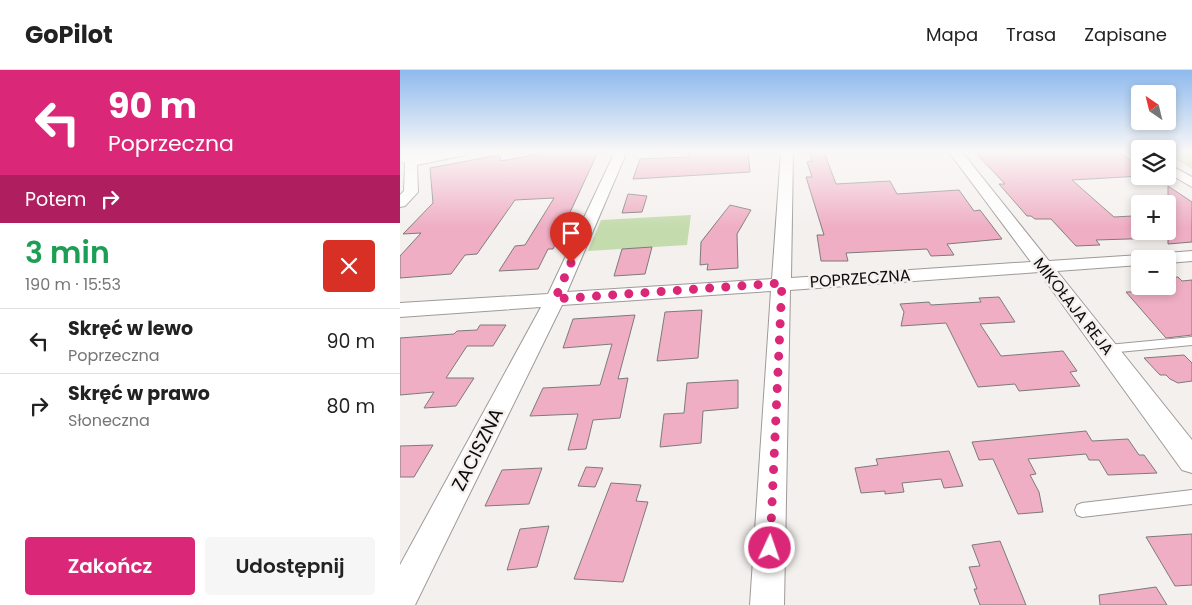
<!DOCTYPE html>
<html lang="pl">
<meta charset="utf-8">
<style>
body{margin:0;font-family:Poppins,sans-serif;background:#f6f6f6;color:#222;height:100vh;display:flex;flex-direction:column;font-size:19px;white-space:nowrap}
*{box-sizing:border-box;margin:0}
p{font-size:16px;color:#767676}
.icon{flex:none;width:28px;height:28px;fill:none;stroke:currentColor;stroke-width:2;stroke-linecap:round;stroke-linejoin:round}
.map{position:relative;flex:1;overflow:hidden}
.details{display:flex;flex-direction:column;background:#fff;width:400px}
.details>*{flex:none}
.guide{background:#db2777;color:#fff;overflow:hidden}
.needle{width:32px;rotate:325deg}
.fabs{position:absolute;left:731px;top:15px;display:grid;gap:10px}
.fabs a{display:grid;place-items:center;width:45px;height:45px;border-radius:5px;background:#fff;box-shadow:0 2px 8px #0003;font-size:25px}
.pin{position:absolute;display:grid;place-items:center;width:42px;height:42px;color:#fff;margin:-51px -21px;border-radius:50% 50% 50% 0;rotate:-45deg;box-shadow:0 0 5px #0007}
.pin .icon{rotate:45deg}
.me{position:absolute;width:55px;margin:-28px;rotate:3deg;stroke-linejoin:round;filter:drop-shadow(0 0 4px #0008)}
.turn{display:flex;align-items:center;gap:18px;height:105px;padding:0 25px;font-size:22px}
.turn .icon{width:65px;height:65px;stroke-width:2.5}
.turn b{display:block;font-size:35px;line-height:42px}
.then{display:flex;align-items:center;height:48px;padding:0 25px;background:#0003;gap:10px;font-size:19px}
.round{display:grid;place-items:center;flex:none;width:52px;height:52px;border-radius:5px;background:#f6f6f6}
.summary{display:flex;align-items:center;justify-content:space-between;height:85px;padding:0 25px}
h1{font-size:30px;font-weight:600;line-height:38px;color:#1e9e55}
.action{display:flex;gap:10px;margin-top:auto;padding:10px 25px}
.action a{flex:1;height:58px;border-radius:5px;background:#db2777;color:#fff;font-size:20px;font-weight:600;line-height:58px;text-align:center}
.action a+a{background:#f6f6f6;color:#222}
ul{padding:0;list-style:none}
li{display:flex;align-items:center;gap:15px;height:65px;padding:0 25px;border-top:1px solid #e0e0e0}
li div{flex:1}
li b{display:block;font-size:19px}
li em{font-style:normal}
header{display:flex;align-items:center;gap:30px;box-sizing:border-box;height:70px;padding:0 25px;background:#fff;border-bottom:1px solid #e0e0e0}
header strong{font-size:24px}
nav{display:flex;gap:28px;margin-inline-start:auto;font-size:18px}
main{display:flex;flex:1;min-height:0}
.map>svg:first-child{display:block}
.green{fill:#c4dbad}
.building{fill:#efaec4;stroke:#7e7a7b}
.lines{fill:none;stroke-linecap:round;stroke-linejoin:round}
.lane-casing{stroke:#9e9a98;stroke-width:2}
.street-casing{stroke:#9e9a98;stroke-width:2}
.secondary-casing{stroke:#9e9a98;stroke-width:1}
.lane{fill:#fff;fill-rule:evenodd}
.street{fill:#fff;fill-rule:evenodd}
.secondary{fill:#fff;fill-rule:evenodd}
.route{stroke:#db2777;stroke-width:9;stroke-dasharray:0 16.2}
.labels{text-anchor:middle;stroke-width:5;stroke-linejoin:round;paint-order:stroke}
.street-label{font-size:16px;fill:#0d0b0b;stroke:#f4f0ee}
.near-street-label{font-size:19px;fill:#0d0b0b;stroke:#f4f0ee}
</style>
<header>
<strong>GoPilot</strong>
<nav><a>Mapa</a><a>Trasa</a><a>Zapisane</a></nav>
</header>
<main>
<section class="details">
<div class="guide">
<div class="turn"><svg class="icon" aria-label="left" viewBox="0 0 24 24"><path d="M17 20v-9H6M10 6l-5 5 5 5"/></svg><div><b>90 m</b>Poprzeczna</div></div>
<div class="then">Potem<svg class="icon" aria-label="right" viewBox="0 0 24 24"><path d="M7 20v-9h11M14 6l5 5-5 5"/></svg></div>
</div>
<div class="summary"><div><h1>3 min</h1><p>190 m · 15:53</p></div><a class="round" style="background:#d93025;color:#fff"><svg class="icon" aria-label="close" viewBox="0 0 24 24"><path d="M6 6l12 12M18 6L6 18"/></svg></a></div>
<ul>
<li><svg class="icon" aria-label="left" viewBox="0 0 24 24"><path d="M17 20v-9H6M10 6l-5 5 5 5"/></svg><div><b>Skręć w lewo</b><p>Poprzeczna</p></div><em>90 m</em></li>
<li><svg class="icon" aria-label="right" viewBox="0 0 24 24"><path d="M7 20v-9h11M14 6l5 5-5 5"/></svg><div><b>Skręć w prawo</b><p>Słoneczna</p></div><em>80 m</em></li>
</ul>
<div class="action"><a>Zakończ</a><a>Udostępnij</a></div>
</section>
<div class="map">
<svg width="792" height="535" viewBox="0 0 792 535">
<rect width="100%" height="100%" fill="#f4f0ee"/>
<g class="green">
<polygon points="768,82 792,82 792,99 768,85"/>
<polygon points="291,145 287,175 188,181 201,150"/>
</g>
<g class="building">
<polygon points="149,82 198,82 153,179 148,179 138,199 99,201 115,176 125,175 154,128 115,130 77,184 65,185 51,204 0,208 0,186 21,163 3,164 33,133 30,98 99,85 101,91"/>
<polygon points="289,82 348,82 350,102 233,109 240,89 288,87"/>
<polygon points="409,82 424,82 436,114 490,111 497,124 559,120 574,141 580,140 602,169 547,174 554,185 531,186 527,179 446,183 448,191 421,191 417,165 424,165 406,107 412,107 407,92 412,91"/>
<polygon points="575,82 718,82 740,96 740,106 672,110 714,147 732,146 740,152 740,161 751,161 760,168 696,170 700,175 676,176 651,149 635,149 631,146 627,146 599,114 605,114"/>
<polygon points="768,116 792,132 792,172 768,174"/>
<polygon points="228,124 247,126 242,142 222,143"/>
<polygon points="330,135 351,140 337,164 338,198 307,200 308,194 300,195 301,172"/>
<polygon points="252,177 245,204 214,206 222,179"/>
<polygon points="778,207 782,211 792,210 792,265 766,268 726,222 768,221 768,208"/>
<polygon points="599,227 615,252 580,254 601,286 663,281 677,301 670,302 680,316 619,321 615,314 578,317 546,253 501,256 504,242 500,234 529,232 531,235 581,232 579,228"/>
<polygon points="302,240 298,288 257,291 265,242"/>
<polygon points="235,245 218,309 228,308 220,348 193,350 186,379 168,380 178,344 130,346 143,318 200,315 212,274 163,278 173,249"/>
<polygon points="80,255 106,255 93,276 67,276 46,308 74,308 56,336 24,338 34,322 0,325 0,268 54,264 57,261 77,260"/>
<polygon points="784,285 792,293 792,311 778,313 770,309 766,305 760,305 744,288"/>
<polygon points="338,310 338,338 303,341 301,373 260,377 264,344 284,343 287,313"/>
<polygon points="686,361 692,371 728,369 739,385 744,385 757,403 708,405 699,390 689,390 686,384 628,389 636,404 630,405 639,422 643,442 618,444 593,389 579,390 572,372"/>
<polygon points="33,375 14,407 0,407 0,376"/>
<polygon points="549,381 563,416 544,418 541,409 502,413 504,422 485,424 485,421 461,423 455,398 478,395 476,389"/>
<polygon points="186,397 203,398 195,417 178,416"/>
<polygon points="142,398 129,434 85,436 102,400"/>
<polygon points="211,413 241,415 236,431 248,432 223,512 174,509"/>
<polygon points="149,456 137,497 107,500 120,459"/>
<polygon points="792,464 792,515 775,516 746,467"/>
<polygon points="600,471 626,535 580,535 574,519 577,519 569,497 580,496 572,475"/>
<polygon points="756,517 767,535 700,535 699,525"/>
</g>
<g class="lines">
<g class="lane-casing">
<g id="lane">
<polygon points="792,267 792,275 708,283 703,279 708,275"/>
<polygon points="792,420 792,434 682,447 677,445 675,440 677,435 682,433"/>
</g>
</g>
<g class="street-casing">
<g id="street">
<polygon points="42,82 67,82 65,85 17,95 18,122 5,136 0,137 0,125 4,121 5,93 6,90"/>
<polygon points="212,82 224,82 225,86 167,222 372,209 381,82 393,82 391,208 631,192 549,82 562,82 649,191 740,185 747,187 754,184 792,181 792,191 768,193 768,189 740,189 740,195 657,201 792,370 792,403 782,400 639,202 390,220 384,535 350,535 371,221 162,235 15,535 0,535 0,495 141,237 0,247 0,233 148,224 213,86"/>
<polygon points="768,94 792,107 792,117 768,103"/>
</g>
</g>
<g class="secondary-casing">
<polygon id="secondary" points="39,82 37,85 0,93 0,83"/>
</g>
<use href="#lane" class="lane"/>
<use href="#street" class="street"/>
<use href="#secondary" class="secondary"/>
</g>
<linearGradient id="sky" x2="0" y2="1"><stop stop-color="#8ebaee"/><stop offset="0.52" stop-color="#faf8f7"/><stop offset="1" stop-color="#faf8f7" stop-opacity="0"/></linearGradient>
<rect width="792" height="157" fill="url(#sky)"/>
<g class="lines">
<polyline class="route" points="171,193 155,229 382,213 370,478"/>
</g>
<g class="labels">
<g class="street-label">
<text transform="translate(460 208) rotate(-4)" y="6">POPRZECZNA</text>
<text transform="translate(674 236) rotate(52)" y="6">MIKOŁAJA REJA</text>
</g>
<g class="near-street-label">
<text transform="translate(77 379) rotate(-63)" y="7">ZACISZNA</text>
</g>
</g>
</svg>
<div class="fabs">
<a><svg class="needle" viewBox="-14 -14 28 28"><path d="M0-13l5 13h-10z" fill="#e53935"/><path d="M0 13l5-13h-10z" fill="#767676"/></svg></a>
<a><svg class="icon" aria-label="layers" viewBox="0 0 24 24"><path d="M12 4l9 5-9 5-9-5zM3 14l9 5 9-5"/></svg></a>
<a>+</a>
<a>−</a>
</div>
<div class="pin" style="left:171px;top:193px;background:#d93025"><svg class="icon" aria-label="arrive" viewBox="0 0 24 24"><path d="M6 21V4h12l-3 4 3 4H6"/></svg></div>
<svg class="me" style="left:370px;top:478px" viewBox="-20 -20 40 40"><circle r="17" fill="#db2777" stroke="#fff" stroke-width="3"/><path d="M0-11L8 9 0 5-8 9z" fill="#fff"/></svg>
</div>
</main>
